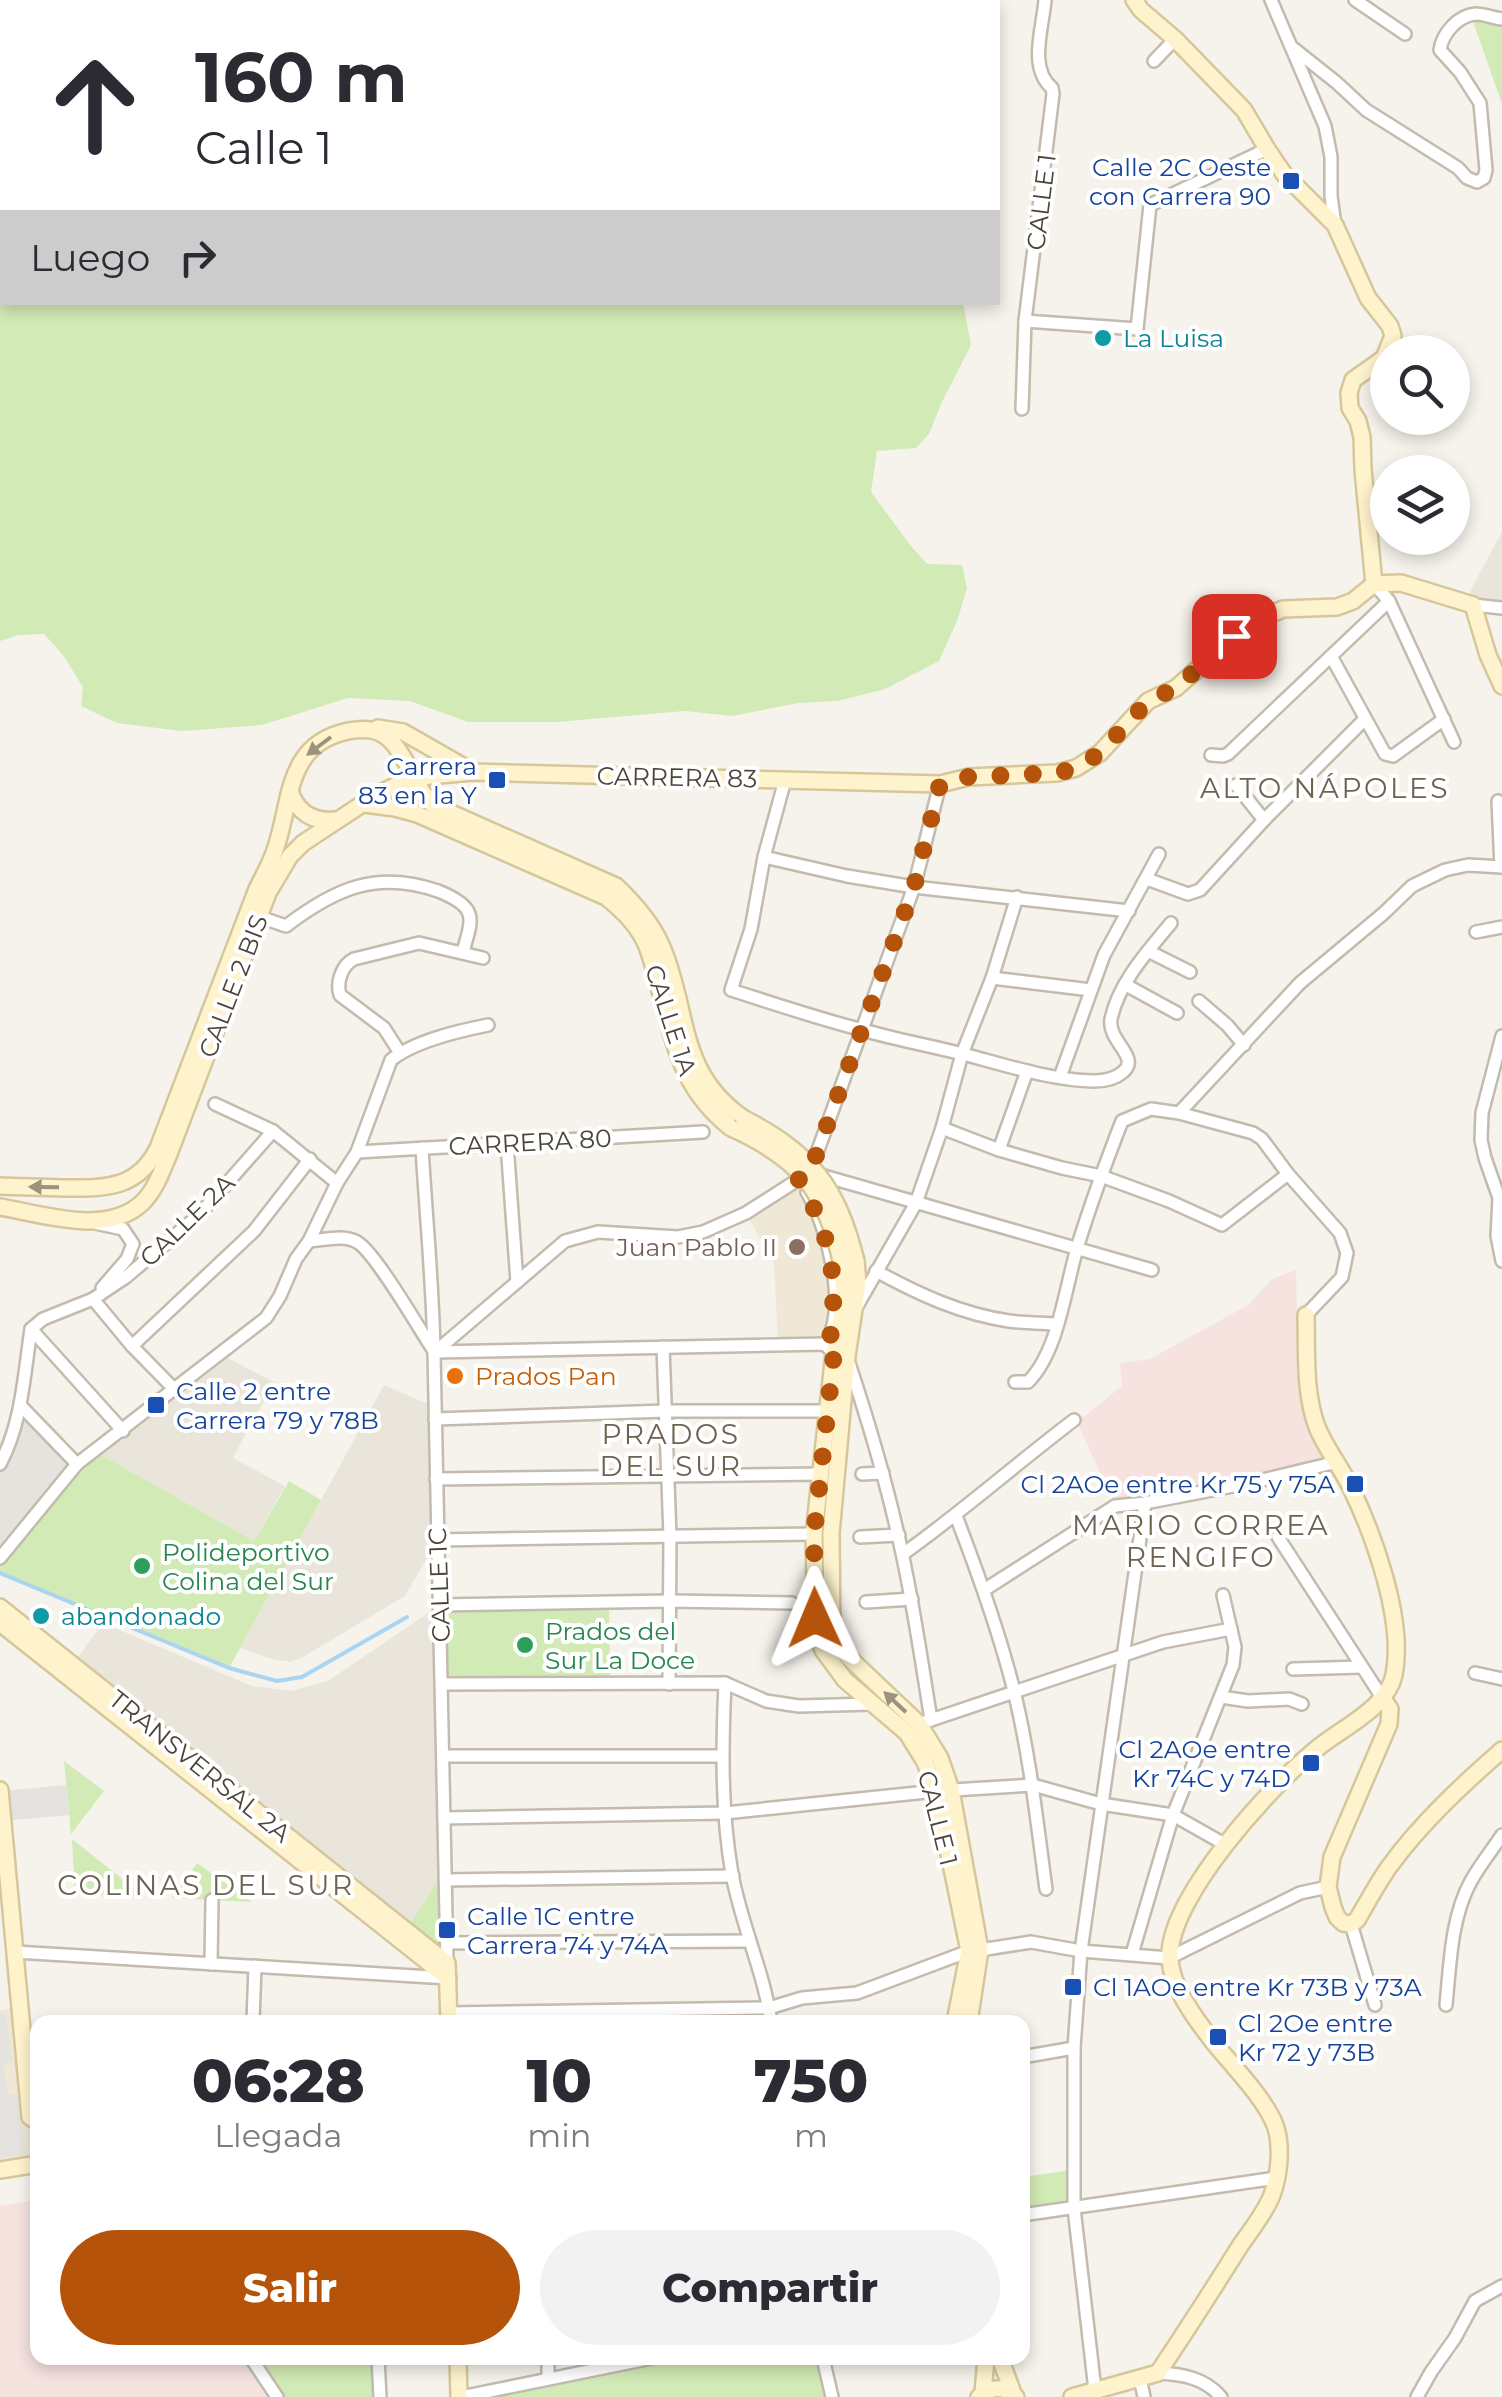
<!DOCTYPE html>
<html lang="es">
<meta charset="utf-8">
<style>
body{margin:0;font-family:Montserrat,sans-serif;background:#f2f2f3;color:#2b2b33;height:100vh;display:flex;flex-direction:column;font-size:38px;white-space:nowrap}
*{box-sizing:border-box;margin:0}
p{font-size:32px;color:#7c7c81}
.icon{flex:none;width:55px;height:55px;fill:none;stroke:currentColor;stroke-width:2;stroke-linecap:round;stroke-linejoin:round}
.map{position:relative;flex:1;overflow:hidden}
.details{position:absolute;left:30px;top:2015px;width:1000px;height:350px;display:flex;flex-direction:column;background:#fff;border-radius:20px;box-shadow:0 5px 15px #0003}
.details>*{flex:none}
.hud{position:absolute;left:0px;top:0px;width:1000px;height:305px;box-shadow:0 5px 15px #0003;background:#fff;color:#2b2b33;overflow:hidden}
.fabs{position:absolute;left:1370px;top:335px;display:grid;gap:20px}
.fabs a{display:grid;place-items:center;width:100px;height:100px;border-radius:50%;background:#fff;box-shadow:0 5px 15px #0003;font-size:50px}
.pin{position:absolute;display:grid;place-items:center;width:85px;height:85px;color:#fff;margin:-42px;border-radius:20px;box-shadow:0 5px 15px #0006}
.me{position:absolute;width:110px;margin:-55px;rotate:359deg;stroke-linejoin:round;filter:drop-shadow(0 0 8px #0008)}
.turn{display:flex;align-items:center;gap:35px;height:210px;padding:0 30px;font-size:45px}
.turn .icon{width:130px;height:130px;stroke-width:2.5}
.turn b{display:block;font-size:70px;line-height:85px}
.then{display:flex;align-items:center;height:95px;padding:0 30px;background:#0003;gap:20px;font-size:38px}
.eta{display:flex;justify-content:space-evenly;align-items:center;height:170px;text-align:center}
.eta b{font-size:60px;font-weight:800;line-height:70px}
.cta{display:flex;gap:20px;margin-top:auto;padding:20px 30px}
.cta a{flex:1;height:115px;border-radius:60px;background:#b45309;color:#fff;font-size:40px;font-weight:800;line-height:115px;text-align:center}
.cta a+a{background:#f2f2f3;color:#2b2b33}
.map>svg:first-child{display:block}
.residential{fill:#eae5da}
.industrial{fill:#e6e2dd}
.education{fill:#efe8d6}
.medical{fill:#f6e3e0}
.green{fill:#d2eab5}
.parking{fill:#e5e3e0}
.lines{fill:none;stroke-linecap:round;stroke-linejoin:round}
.stream{stroke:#a9d4f2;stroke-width:4}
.street-casing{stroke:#c2bbae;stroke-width:16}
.secondary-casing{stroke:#d6c79b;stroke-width:20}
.street{stroke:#fff;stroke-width:11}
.secondary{stroke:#fff3cd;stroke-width:15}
.secondary-bridge-casing{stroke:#d6c79b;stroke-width:20;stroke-linecap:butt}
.secondary-bridge{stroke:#fff3cd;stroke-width:15}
.oneway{fill:#9c937c}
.route{stroke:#b45309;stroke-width:18;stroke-dasharray:0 32.4}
.transit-dot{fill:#1a4fb4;stroke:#fff;stroke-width:4}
.culture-dot{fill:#0f9aa8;stroke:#fff;stroke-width:4}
.education-dot{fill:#8d6e63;stroke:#fff;stroke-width:4}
.food-dot{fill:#e8710a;stroke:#fff;stroke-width:4}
.leisure-dot{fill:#2e9e5b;stroke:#fff;stroke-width:4}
.labels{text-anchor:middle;stroke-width:8;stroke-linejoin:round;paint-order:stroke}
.transit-label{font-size:25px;fill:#164399;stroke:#fff;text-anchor:end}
.street-label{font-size:25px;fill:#4b4439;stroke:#fff}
.culture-label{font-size:25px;fill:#0d838f;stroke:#fff;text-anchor:start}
.education-label{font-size:25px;fill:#785e54;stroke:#fff;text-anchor:end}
.food-label{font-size:25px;fill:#c56008;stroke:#fff;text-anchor:start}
.leisure-label{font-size:25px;fill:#27864d;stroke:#fff;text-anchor:start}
.neighbourhood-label{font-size:28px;letter-spacing:2.5px;fill:#6e6250;stroke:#fff}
</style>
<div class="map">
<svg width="1502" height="2397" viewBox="0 0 1502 2397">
<rect width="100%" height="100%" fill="#f6f3ec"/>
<g class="residential">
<polygon points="1502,532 1502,608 1473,605 1470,591"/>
<polygon points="220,1354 274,1382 233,1458 285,1486 254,1541 96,1452"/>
<polygon points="384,1385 435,1407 437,1540 405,1596 303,1657 291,1662 271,1659 240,1648"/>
<polygon points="440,1605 446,1868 406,1930 73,1664 103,1623 252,1686 291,1691 328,1681"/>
</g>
<polygon class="industrial" points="20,1405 77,1464 0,1558 0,1464"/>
<g class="education">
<polygon points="798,1179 811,1199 833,1267 831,1339 778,1345 774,1263 746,1213"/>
<polygon points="20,2006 37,2122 37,2164 0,2170 0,2010"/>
</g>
<g class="medical">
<polygon points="1296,1270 1297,1311 1306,1315 1309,1401 1337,1462 1115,1506 1077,1422 1122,1386 1120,1363 1150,1359 1248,1305 1272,1279"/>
<polygon points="37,2200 38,2358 251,2358 277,2397 0,2397 0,2206"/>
</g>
<g class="green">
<polygon points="1477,14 1502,19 1502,104 1474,24"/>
<polygon points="2,169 2,302 963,303 971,345 941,404 929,434 916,448 877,451 871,492 911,546 927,564 962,565 967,588 957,621 939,661 885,689 838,701 798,703 732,716 685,711 556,722 468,722 410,701 348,698 262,725 182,731 117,723 81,706 83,687 63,655 44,634 18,635 0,641 0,170"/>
<polygon points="96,1452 254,1541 289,1481 321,1500 229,1668 0,1573 0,1558 77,1464"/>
<polygon points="609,1602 610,1684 442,1684 440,1605"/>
<polygon points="64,1761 104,1791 71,1834"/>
<polygon points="72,1839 145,1897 75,1893"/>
<polygon points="197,1863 252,1902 172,1898"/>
<polygon points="446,1868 447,1963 406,1930"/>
<polygon points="1073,2170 1074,2208 1023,2215 1022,2177"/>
<polygon points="251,2358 378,2358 380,2397 277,2397"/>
<polygon points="652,2358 823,2358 832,2397 461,2397"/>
</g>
<g class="parking">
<polygon points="66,1785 69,1815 3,1821 0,1791"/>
<polygon points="6,2013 13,2062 3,2064 7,2087 8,2095 17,2094 26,2155 0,2158 0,2014"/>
</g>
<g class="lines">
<polyline class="stream" points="0,1573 229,1668 277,1681 302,1677 407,1617"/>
<g class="street-casing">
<g id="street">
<polyline points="1271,0 1325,126 1331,157 1331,196 1335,225"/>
<polyline points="1355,0 1405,34"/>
<path d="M1293,48L1337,83L1366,110L1458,168L1467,178L1477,182L1484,178L1486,170L1480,103L1460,72L1440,50C1442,34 1458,15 1476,14C1483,14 1494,18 1502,19"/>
<polyline points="1154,61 1175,39"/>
<polyline points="1025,321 1137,329 1150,205 1267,149"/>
<path d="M1022,409L1025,321L1053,94L1052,88C1028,68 1043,27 1045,0"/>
<polyline points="1374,584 1389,601 1454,742"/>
<polyline points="1473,605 1502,608"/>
<polyline points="1331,656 1385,754 1393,756 1444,719"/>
<polyline points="1211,755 1223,756 1228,754 1389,601"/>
<path d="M785,780L764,857L751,929L731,990C775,1004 819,1019 863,1030C897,1040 932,1046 967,1055C1008,1066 1051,1080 1094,1081C1104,1081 1115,1079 1123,1072C1141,1057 1107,1041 1111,1019C1119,982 1148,951 1171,923"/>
<polyline points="1236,785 1264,820"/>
<polyline points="1498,801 1501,867"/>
<polyline points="764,857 847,876 914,887 1129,911"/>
<polyline points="1147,879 1188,894 1200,890 1264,820 1365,719"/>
<path d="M260,917L286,926C336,888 377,870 438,891C448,895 466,903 469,914C473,924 465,942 463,952"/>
<polyline points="1476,932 1502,927"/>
<polyline points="1148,951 1190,972"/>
<polyline points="992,978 1091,990"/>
<polyline points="1126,985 1177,1013"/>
<polyline points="1199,1001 1227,1025 1244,1045"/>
<path d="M400,1053L384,1028L340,995C336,982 342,965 354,959L419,943L483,958"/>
<polyline points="1060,1077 1104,955 1159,854"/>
<polyline points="215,1104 273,1131 337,1183"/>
<polyline points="1179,1113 1300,983 1384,913 1412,886 1445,870 1468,865 1502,867"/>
<polyline points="942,1128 999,1150 1062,1168 1101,1176 1169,1201 1222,1225 1288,1174"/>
<polyline points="507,1144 517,1282"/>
<path d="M422,1148C426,1217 433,1285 434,1354C438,1557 442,1760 447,1963"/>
<polyline points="999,1150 1027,1071"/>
<polyline points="357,1152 703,1132"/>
<polyline points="810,1172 914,887 940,784"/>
<path d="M807,1192C828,1228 847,1304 827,1342"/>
<polyline points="95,1223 123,1229 133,1244 127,1259 102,1288"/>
<path d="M309,1241C324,1240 344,1234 357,1242C375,1252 418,1327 432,1348"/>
<polyline points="1502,1261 1497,1236 1499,1198 1485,1158 1481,1140 1482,1113 1502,1036"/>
<path d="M876,1271C918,1294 961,1314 1009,1321C1025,1323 1041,1323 1057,1324"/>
<polyline points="93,1299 132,1346 175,1390"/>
<polyline points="857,1306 916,1203 942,1128 962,1054 992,978 1017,897"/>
<polyline points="31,1329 123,1431"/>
<polyline points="132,1346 254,1231 310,1159"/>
<polyline points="663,1347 670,1536 669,1684"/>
<polyline points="435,1352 565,1241 598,1232 678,1237 703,1232 746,1213 810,1172 1152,1270"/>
<polyline points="435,1352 824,1344 834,1353"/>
<path d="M848,1360C869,1423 888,1487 902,1553C914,1608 922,1664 931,1720"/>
<path d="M1015,1382H1028C1059,1351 1065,1287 1078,1245C1091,1203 1106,1162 1122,1121L1151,1109L1179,1113L1253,1133L1262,1139L1288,1174L1340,1233L1347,1253L1342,1277L1306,1315"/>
<polyline points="20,1405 77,1464"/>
<polyline points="435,1419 665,1411 828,1411"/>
<path d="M0,1464C22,1423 24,1375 31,1329L43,1319L93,1299L126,1277L199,1215L273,1131"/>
<polyline points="862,1474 883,1473"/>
<polyline points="436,1479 821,1474"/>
<path d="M956,1516C978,1573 999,1631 1014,1691C1030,1756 1037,1823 1046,1889"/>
<polyline points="860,1537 899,1535"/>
<polyline points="1278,1537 1383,1699"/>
<polyline points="437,1540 814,1534"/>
<path d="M903,1554C962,1512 1016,1464 1074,1420"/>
<path d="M0,1558L77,1464L266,1318L280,1296L296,1259L309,1241L337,1183L357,1152L391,1060C414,1041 458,1031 488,1025"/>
<polyline points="984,1590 1115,1506 1145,1503 1254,1482 1337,1462"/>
<polyline points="866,1602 912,1599"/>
<polyline points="440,1605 670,1601 792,1603"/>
<polyline points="1293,1669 1362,1667"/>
<polyline points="1475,1673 1502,1679"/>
<path d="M725,1683C722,1747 721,1810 732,1874C741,1924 764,1972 771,2022"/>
<polyline points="442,1684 725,1683 766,1701 799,1706 872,1704"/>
<polyline points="1221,1697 1248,1701 1289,1699 1302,1704"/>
<polyline points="925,1722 1163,1642 1231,1629"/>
<polyline points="443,1756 721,1756"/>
<polyline points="444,1818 725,1813 936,1791 1033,1785 1101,1804 1173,1815 1226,1845"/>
<polyline points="446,1880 733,1876"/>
<polyline points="1351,1924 1375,2005"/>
<polyline points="447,1943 749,1941"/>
<polyline points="980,1950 1031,1942 1081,1951 1169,1958 1300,1893 1328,1887"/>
<polyline points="15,1952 448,1978"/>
<polyline points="1132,1954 1173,1815 1233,1665 1235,1647 1223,1595"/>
<polyline points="211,1964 212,1900"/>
<path d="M1446,2005C1450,1965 1451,1917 1471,1881C1480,1865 1492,1850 1502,1835"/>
<polyline points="449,2013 769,2008 802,1998 857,1993 969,1951"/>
<polyline points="253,2022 255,1966"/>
<polyline points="1022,2057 1074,2048"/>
<polyline points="1022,2215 1276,2178"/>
<polyline points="251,2358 277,2397"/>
<polyline points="378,2358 380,2397"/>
<polyline points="548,2358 548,2379"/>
<polyline points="823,2358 832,2397"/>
<path d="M1158,2373C1182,2374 1205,2378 1221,2397"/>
<polyline points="1140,2378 1144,2397"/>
<polyline points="1095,2390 1074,2208 1074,2048 1081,1951 1145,1503"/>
<polyline points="461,2397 652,2358"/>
<polyline points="1417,2397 1431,2372 1455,2338 1475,2301 1502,2286"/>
</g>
</g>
<g class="secondary-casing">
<g id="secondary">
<polyline points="1134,0 1141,10 1175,39 1244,110 1267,149 1284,174 1335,225 1368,298 1390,326 1393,336 1384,358 1353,380 1349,393 1350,408 1358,421 1362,437 1363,470 1374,584"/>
<polyline points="1374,584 1401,583 1473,605 1488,655 1502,686"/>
<polyline points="378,728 403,732 473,772"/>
<path d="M290,791C297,812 312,822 334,820"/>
<path d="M364,804L395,808L417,814L606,897C620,908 633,920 642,936C650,949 653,965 657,980C674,1040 679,1087 731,1128"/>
<path d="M0,1186C21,1187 42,1187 63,1188C104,1188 137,1190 158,1148L257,889C264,875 272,861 276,847C292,799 286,744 348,731C364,728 379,728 391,741C409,759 414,787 433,805L616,886C635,904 652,923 662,947C690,1013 677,1072 743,1118"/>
<path d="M0,1207C43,1214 107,1237 143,1202C156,1189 162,1170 169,1154L268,893L290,856L303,843L376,795L395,786L429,776L473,772L940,784L969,777L1057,773L1076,768L1100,753L1148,701L1176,688L1247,625L1283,609L1337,607L1353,601L1374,584"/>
<polyline points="856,1261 858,1283 847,1356 831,1534 832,1630 845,1654 919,1724 940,1758 951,1790 980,1950 969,2022"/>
<path d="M842,1265C845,1296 843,1322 834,1353L814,1534L816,1631L823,1650L845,1680L907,1733L925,1762L936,1791L969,1951L955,2022"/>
<polyline points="0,1607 447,1963 449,2022"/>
<polyline points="0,1623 448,1978"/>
<path d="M1383,1699L1390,1709L1389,1724L1332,1857L1328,1887L1333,1907L1337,1917L1343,1923L1351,1924L1357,1920C1367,1903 1377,1884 1389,1867C1420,1824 1462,1785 1502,1750"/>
<polyline points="0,1790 30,2117 38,2122"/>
<polyline points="0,2170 38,2164"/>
<polyline points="458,2358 459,2397"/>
<polyline points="1000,2358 1013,2393"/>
<polyline points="983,2393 986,2358"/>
<path d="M979,2397C991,2386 1005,2386 1016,2397"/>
<path d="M1072,2397L1158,2373C1186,2331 1213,2289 1240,2246C1251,2230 1265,2213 1272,2195C1279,2176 1282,2148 1276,2128C1268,2102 1232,2065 1214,2043C1197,2021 1170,1986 1170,1957C1168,1899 1270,1787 1314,1751C1339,1729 1387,1709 1394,1675C1405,1621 1374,1535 1350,1486C1340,1466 1325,1447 1317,1427C1304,1392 1307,1352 1306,1315"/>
</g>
</g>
<use href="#street" class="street"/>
<use href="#secondary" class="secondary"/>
<g class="secondary-bridge-casing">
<g id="secondary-bridge">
<path d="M743,1118C812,1154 837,1186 856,1261"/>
<path d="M731,1128C800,1159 826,1191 842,1265"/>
</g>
</g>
<use href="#secondary-bridge" class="secondary-bridge"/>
</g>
<defs><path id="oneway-solid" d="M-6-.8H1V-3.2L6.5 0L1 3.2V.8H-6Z" transform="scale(2.5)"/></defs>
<g class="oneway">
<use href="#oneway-solid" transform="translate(319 746) rotate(143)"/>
<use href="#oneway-solid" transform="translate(44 1187) rotate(-179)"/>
<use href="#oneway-solid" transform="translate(895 1702) rotate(-137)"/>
</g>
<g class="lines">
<path class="route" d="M815,1618L814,1534L834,1353L824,1344L830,1339C839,1277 830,1232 798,1178L810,1172L914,887L940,784L968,777L1058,773L1076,768L1100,753L1148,701L1176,688L1234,636"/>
</g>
<g class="transit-dot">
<rect x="1281" y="171" width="20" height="20" rx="5"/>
<rect x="487" y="770" width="20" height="20" rx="5"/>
<rect x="146" y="1395" width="20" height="20" rx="5"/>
<rect x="1345" y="1474" width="20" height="20" rx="5"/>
<rect x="1301" y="1753" width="20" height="20" rx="5"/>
<rect x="437" y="1920" width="20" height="20" rx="5"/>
<rect x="1063" y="1977" width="20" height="20" rx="5"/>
<rect x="1208" y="2027" width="20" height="20" rx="5"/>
</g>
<g class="culture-dot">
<circle cx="1103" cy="338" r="10"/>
<circle cx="41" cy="1616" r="10"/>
</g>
<circle class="education-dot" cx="797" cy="1247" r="10"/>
<circle class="food-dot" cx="455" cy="1376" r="10"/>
<g class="leisure-dot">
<circle cx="142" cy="1566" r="10"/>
<circle cx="525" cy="1645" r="10"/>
</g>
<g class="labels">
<g class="transit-label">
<text x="1271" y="176">Calle 2C Oeste<tspan x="1271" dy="29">con Carrera 90</tspan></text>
<text x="477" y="775">Carrera<tspan x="477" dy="29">83 en la Y</tspan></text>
<text x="176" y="1400" text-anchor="start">Calle 2 entre<tspan x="176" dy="29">Carrera 79 y 78B</tspan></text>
<text x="1335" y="1493">Cl 2AOe entre Kr 75 y 75A</text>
<text x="1291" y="1758">Cl 2AOe entre<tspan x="1291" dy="29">Kr 74C y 74D</tspan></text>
<text x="467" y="1925" text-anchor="start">Calle 1C entre<tspan x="467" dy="29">Carrera 74 y 74A</tspan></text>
<text x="1093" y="1996" text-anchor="start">Cl 1AOe entre Kr 73B y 73A</text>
<text x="1238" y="2032" text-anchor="start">Cl 2Oe entre<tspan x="1238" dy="29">Kr 72 y 73B</tspan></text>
</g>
<g class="street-label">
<text transform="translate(1041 202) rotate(-83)" y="9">CALLE 1</text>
<text transform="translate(677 777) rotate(1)" y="9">CARRERA 83</text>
<text transform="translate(233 986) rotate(-69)" y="9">CALLE 2 BIS</text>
<text transform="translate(671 1020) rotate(72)" y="9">CALLE 1A</text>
<text transform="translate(530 1142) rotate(-3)" y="9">CARRERA 80</text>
<text transform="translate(187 1220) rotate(-44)" y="9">CALLE 2A</text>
<text transform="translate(439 1585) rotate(-92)" y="9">CALLE 1C</text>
<text transform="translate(200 1766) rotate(39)" y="9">TRANSVERSAL 2A</text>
<text transform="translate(938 1818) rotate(76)" y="9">CALLE 1</text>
</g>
<g class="culture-label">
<text x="1123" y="347">La Luisa</text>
<text x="61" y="1625">abandonado</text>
</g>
<g class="education-label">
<text x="777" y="1256">Juan Pablo II</text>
</g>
<g class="food-label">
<text x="475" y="1385">Prados Pan</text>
</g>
<g class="leisure-label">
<text x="162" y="1561">Polideportivo<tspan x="162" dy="29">Colina del Sur</tspan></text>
<text x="545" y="1640">Prados del<tspan x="545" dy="29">Sur La Doce</tspan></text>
</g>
<g class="neighbourhood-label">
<text x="1325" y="798">ALTO NÁPOLES</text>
<text x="671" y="1444">PRADOS<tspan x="671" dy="32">DEL SUR</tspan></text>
<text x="1201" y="1535">MARIO CORREA<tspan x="1201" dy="32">RENGIFO</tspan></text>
<text x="206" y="1895">COLINAS DEL SUR</text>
</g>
</g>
</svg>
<div class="fabs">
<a><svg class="icon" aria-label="search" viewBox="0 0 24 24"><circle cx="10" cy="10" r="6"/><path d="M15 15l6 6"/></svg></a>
<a><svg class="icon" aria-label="layers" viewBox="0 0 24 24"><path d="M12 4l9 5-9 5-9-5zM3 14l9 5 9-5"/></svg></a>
</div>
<div class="pin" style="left:1234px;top:636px;background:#d93025"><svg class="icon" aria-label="arrive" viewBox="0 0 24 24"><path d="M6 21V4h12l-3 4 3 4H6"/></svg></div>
<svg class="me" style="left:815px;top:1618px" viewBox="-20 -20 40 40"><path d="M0-17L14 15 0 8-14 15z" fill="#b45309" stroke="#fff" stroke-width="4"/></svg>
<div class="hud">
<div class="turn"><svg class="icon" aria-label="ahead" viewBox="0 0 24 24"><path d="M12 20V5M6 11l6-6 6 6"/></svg><div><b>160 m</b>Calle 1</div></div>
<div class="then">Luego<svg class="icon" aria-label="right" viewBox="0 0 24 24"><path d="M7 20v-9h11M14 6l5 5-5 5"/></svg></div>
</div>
<section class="details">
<div class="eta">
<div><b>06:28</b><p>Llegada</p></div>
<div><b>10</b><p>min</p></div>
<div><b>750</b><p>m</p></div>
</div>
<div class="cta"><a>Salir</a><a>Compartir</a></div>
</section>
</div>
